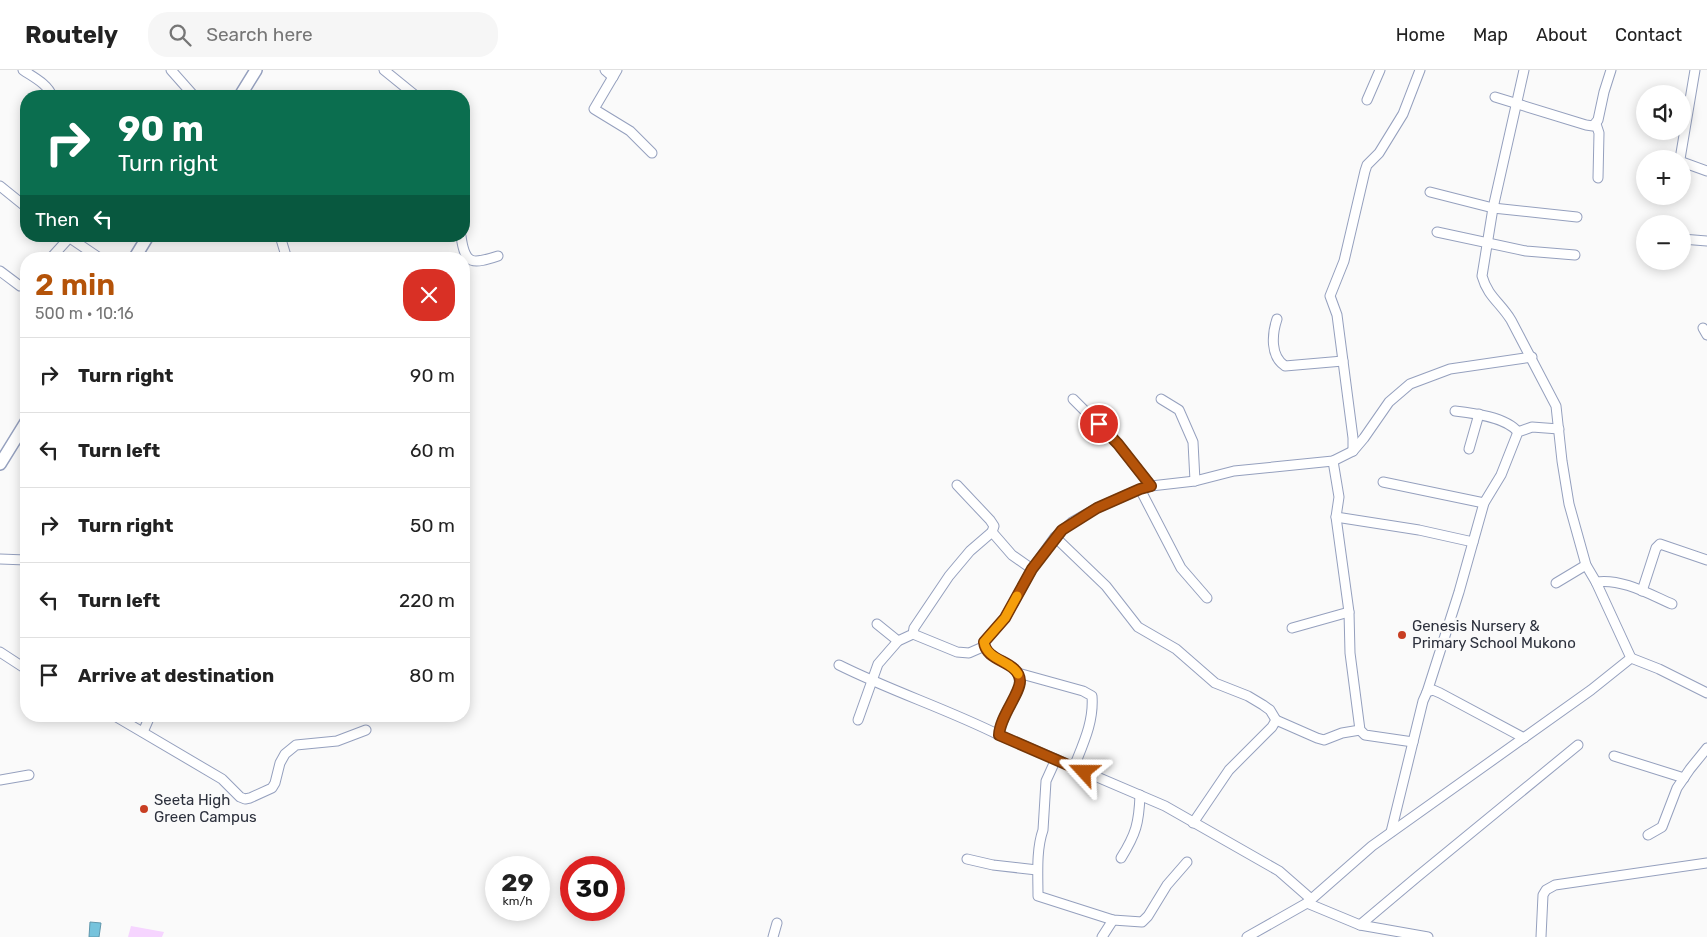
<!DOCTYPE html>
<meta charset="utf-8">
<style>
body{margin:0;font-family:Rubik,sans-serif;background:#f6f6f6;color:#222;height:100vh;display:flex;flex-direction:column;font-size:19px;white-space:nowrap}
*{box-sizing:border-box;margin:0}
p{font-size:16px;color:#767676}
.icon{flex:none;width:28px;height:28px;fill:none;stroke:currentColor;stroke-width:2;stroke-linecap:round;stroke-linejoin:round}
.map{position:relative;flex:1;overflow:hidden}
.details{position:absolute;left:20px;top:182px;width:450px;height:470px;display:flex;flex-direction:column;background:#fff;border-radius:20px;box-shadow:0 2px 12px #0003}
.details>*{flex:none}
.top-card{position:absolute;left:20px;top:20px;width:450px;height:152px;border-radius:20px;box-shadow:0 2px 12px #0003;background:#0b6e4f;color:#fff;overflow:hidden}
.fabs{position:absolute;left:1636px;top:15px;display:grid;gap:10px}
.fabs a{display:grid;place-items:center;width:55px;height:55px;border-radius:50%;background:#fff;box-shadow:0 2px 12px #0003;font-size:25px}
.speed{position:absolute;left:485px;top:786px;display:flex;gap:10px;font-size:25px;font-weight:700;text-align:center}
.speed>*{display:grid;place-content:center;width:65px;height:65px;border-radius:50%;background:#fff;box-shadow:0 2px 12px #0003;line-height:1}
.speed small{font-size:12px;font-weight:400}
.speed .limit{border:8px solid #d22;background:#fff;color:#111}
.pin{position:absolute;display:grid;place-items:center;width:42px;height:42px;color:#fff;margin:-21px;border:2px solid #fff;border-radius:50%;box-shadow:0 1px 5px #0007}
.me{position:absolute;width:55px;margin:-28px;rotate:294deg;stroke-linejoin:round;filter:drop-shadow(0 0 4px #0008)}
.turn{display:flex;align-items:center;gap:18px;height:105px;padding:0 15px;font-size:22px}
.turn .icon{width:65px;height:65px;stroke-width:2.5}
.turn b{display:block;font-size:35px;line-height:42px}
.then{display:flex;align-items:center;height:48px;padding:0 15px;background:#0003;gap:10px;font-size:19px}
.round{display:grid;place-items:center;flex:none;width:52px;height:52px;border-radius:20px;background:#f6f6f6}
.overview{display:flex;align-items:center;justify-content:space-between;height:85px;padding:0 15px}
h1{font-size:30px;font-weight:600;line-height:38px;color:#b45309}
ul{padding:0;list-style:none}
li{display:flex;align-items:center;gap:15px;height:75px;padding:0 15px;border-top:1px solid #e0e0e0}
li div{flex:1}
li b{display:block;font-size:19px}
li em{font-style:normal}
header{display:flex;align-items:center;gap:30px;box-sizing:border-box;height:70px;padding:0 25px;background:#fff;border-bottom:1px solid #e0e0e0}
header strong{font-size:24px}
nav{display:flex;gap:28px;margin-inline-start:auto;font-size:18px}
.search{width:350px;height:45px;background:#f6f6f6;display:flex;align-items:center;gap:12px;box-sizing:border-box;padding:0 18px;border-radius:20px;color:#767676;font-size:19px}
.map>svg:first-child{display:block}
.green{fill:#f6d5ff}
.water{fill:#76c3dc;stroke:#6097ac}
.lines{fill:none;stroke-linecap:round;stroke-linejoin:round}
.minor-casing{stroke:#95a0be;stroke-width:11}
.major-casing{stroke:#95a0be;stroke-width:14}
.minor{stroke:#fff;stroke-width:9}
.major{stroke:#fff;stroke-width:11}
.route-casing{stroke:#753606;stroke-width:12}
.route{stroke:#b45309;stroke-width:9}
.slow{stroke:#f59e0b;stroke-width:9}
.poi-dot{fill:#c83e22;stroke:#fafafa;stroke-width:2}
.labels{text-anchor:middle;stroke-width:5;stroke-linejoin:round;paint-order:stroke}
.poi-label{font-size:15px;fill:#2d313d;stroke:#fafafa;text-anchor:start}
</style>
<header>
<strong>Routely</strong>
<div class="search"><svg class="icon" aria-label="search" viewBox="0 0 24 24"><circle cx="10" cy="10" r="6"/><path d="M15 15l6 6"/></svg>Search here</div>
<nav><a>Home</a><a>Map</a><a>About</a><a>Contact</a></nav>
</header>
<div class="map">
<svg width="1707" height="867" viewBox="0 0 1707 867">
<rect width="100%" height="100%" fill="#fafafa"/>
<polygon class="green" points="131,856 164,862 162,867 128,867"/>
<polygon class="water" points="90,852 101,853 99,867 89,867"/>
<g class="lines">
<g class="minor-casing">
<g id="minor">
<path d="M23,0C33,7 48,14 52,26"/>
<polyline points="171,0 194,26"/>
<polyline points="384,0 416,26"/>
<polyline points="605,0 613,7"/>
<polyline points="617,0 594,39 630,61 652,83"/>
<polyline points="1495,27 1586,55 1593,56 1598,50 1604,22 1611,0"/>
<polyline points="1367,30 1380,0"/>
<polyline points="1596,54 1599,63 1598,108"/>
<polyline points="1680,89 1695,0"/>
<polyline points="1682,92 1707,101"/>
<polyline points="0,116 26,137"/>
<polyline points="1430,122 1493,138 1577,147"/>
<polyline points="1437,162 1526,181 1575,185"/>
<polyline points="67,166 101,189"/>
<polyline points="280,166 287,189"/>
<path d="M461,166C465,196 473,194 498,186"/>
<polyline points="1682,169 1707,171"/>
<polyline points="50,189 69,168"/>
<polyline points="0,201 20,216 26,212"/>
<path d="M1277,249C1272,264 1270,286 1285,296L1343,291"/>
<polyline points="1703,258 1707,265"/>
<polyline points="1073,329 1118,374 1151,416"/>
<polyline points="1161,329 1179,340 1193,372 1195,411"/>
<path d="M1455,341C1473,343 1506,347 1518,362"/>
<polyline points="1469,379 1479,344"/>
<polyline points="1353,381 1353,368 1337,245 1330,226 1344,191 1365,101 1367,95 1379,83 1403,44 1420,0"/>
<polyline points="1333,391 1339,427 1336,447 1349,542 1350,583 1360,660 1365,665 1413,672"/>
<polyline points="1383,412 1484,433"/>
<polyline points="957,415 990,450 994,456 992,462 1012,485 1032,499"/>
<polyline points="1140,419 1181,498 1207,528"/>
<polyline points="1336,447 1419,460 1473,472"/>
<polyline points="1055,467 1106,516 1138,557 1176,579 1215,613 1248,626 1263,635 1270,640 1276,650"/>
<polyline points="0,489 26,490"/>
<path d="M1596,512C1621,508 1649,524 1672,534"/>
<polyline points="1556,513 1586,495"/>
<polyline points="1642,521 1656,478 1660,474 1707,490"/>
<polyline points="877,554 898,571"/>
<polyline points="1292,558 1349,542"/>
<polyline points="913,564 957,582 969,583 985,576"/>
<polyline points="0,582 26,599"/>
<polyline points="1631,588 1659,599 1707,623"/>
<path d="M839,595C891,621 947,639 999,665L1165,736L1279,801L1311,829"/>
<path d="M1018,603L1083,621L1092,626C1094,652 1083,674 1074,697"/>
<polyline points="1427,622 1459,522 1484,433 1501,405 1518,362 1532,357 1559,359"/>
<polyline points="115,646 222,709 240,727 245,729 250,728 272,718 275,713 280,693 285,684 296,675 337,671 366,660"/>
<polyline points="858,650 878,594 898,571 913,564 914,558 949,506 970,481 992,462"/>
<polyline points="143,662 150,646"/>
<path d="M999,665C1000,646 1020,624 1020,611C1019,590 986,593 984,572L1005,548L1032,499L1055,467L1072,452L1097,438L1140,419L1151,416L1195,411L1234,401L1333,391L1353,381L1364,368L1389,332L1410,314L1450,299L1532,287"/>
<polyline points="1614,686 1684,708"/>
<path d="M1056,689L1046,711L1043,760C1036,780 1038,805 1038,826L1113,850L1142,852L1148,846L1167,815L1187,792"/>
<polyline points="0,710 29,705"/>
<polyline points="1193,753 1229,700 1272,657 1276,650 1317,668 1324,670 1342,663 1360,660"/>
<polyline points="1391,762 1423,631 1427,622 1433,620 1440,623 1524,668"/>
<polyline points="1648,765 1662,757 1677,718 1690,699 1707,678"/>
<path d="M1121,788C1136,764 1139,753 1140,725"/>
<polyline points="967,789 993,795 1037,800"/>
<polyline points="1307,833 1360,855 1428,867"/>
<polyline points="1360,855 1417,807 1578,675"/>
<polyline points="773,867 777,853"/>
<polyline points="1102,867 1113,850"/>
<path d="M1247,867L1307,833L1372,776L1591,620L1631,588L1596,512L1586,495L1569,434L1562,391L1556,336L1511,250C1500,232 1488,227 1482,206L1493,138L1524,0"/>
<polyline points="1541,867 1543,825 1546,820 1555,815 1707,793"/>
</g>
</g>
<g class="major-casing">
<g id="major">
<polyline points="240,26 256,0"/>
<polyline points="134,189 148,166"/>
<polyline points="0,394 26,352"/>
</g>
</g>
<use href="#minor" class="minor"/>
<use href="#major" class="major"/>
</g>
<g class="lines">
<g class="route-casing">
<path id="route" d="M1084,702L999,665C1000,646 1020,624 1020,611C1019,590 986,593 984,572L1005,548L1032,499L1062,460L1097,438L1140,419L1151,416L1118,374L1099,354"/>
</g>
<use href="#route" class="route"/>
<path class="slow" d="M1017,526L1005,548L984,572C987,590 1010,590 1018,604"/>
</g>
<g class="poi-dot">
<circle cx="1402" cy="565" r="5"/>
<circle cx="144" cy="739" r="5"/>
</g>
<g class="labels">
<g class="poi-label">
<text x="1412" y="561">Genesis Nursery &amp;<tspan x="1412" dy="17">Primary School Mukono</tspan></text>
<text x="154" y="735">Seeta High<tspan x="154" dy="17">Green Campus</tspan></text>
</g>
</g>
</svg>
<div class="fabs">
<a><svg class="icon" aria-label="sound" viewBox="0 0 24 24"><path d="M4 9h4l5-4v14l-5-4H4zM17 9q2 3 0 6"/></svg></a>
<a>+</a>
<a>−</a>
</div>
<div class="speed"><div>29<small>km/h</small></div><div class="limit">30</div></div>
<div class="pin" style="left:1099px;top:354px;background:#d93025"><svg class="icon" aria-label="arrive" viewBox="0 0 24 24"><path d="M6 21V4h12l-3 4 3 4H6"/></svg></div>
<svg class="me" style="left:1084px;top:702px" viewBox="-20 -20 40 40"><path d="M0-17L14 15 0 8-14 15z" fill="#b45309" stroke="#fff" stroke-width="4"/></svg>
<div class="top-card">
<div class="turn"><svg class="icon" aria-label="right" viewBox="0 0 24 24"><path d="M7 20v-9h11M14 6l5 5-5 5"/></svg><div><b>90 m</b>Turn right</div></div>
<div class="then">Then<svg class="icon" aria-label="left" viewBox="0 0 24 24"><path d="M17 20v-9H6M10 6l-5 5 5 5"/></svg></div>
</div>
<section class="details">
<div class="overview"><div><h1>2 min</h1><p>500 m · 10:16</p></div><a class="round" style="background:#d93025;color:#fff"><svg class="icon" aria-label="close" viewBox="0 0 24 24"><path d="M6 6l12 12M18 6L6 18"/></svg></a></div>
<ul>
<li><svg class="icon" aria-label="right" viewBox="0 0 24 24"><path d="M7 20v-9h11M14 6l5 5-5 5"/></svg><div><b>Turn right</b></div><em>90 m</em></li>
<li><svg class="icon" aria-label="left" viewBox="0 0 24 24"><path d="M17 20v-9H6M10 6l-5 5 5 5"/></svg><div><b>Turn left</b></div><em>60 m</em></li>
<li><svg class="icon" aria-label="right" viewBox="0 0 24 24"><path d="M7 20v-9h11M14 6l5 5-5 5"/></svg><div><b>Turn right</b></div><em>50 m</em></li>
<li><svg class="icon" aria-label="left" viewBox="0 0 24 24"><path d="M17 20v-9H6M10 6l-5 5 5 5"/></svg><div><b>Turn left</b></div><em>220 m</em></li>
<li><svg class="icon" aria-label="arrive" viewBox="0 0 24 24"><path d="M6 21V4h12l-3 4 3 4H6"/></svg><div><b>Arrive at destination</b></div><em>80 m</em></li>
</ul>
</section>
</div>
